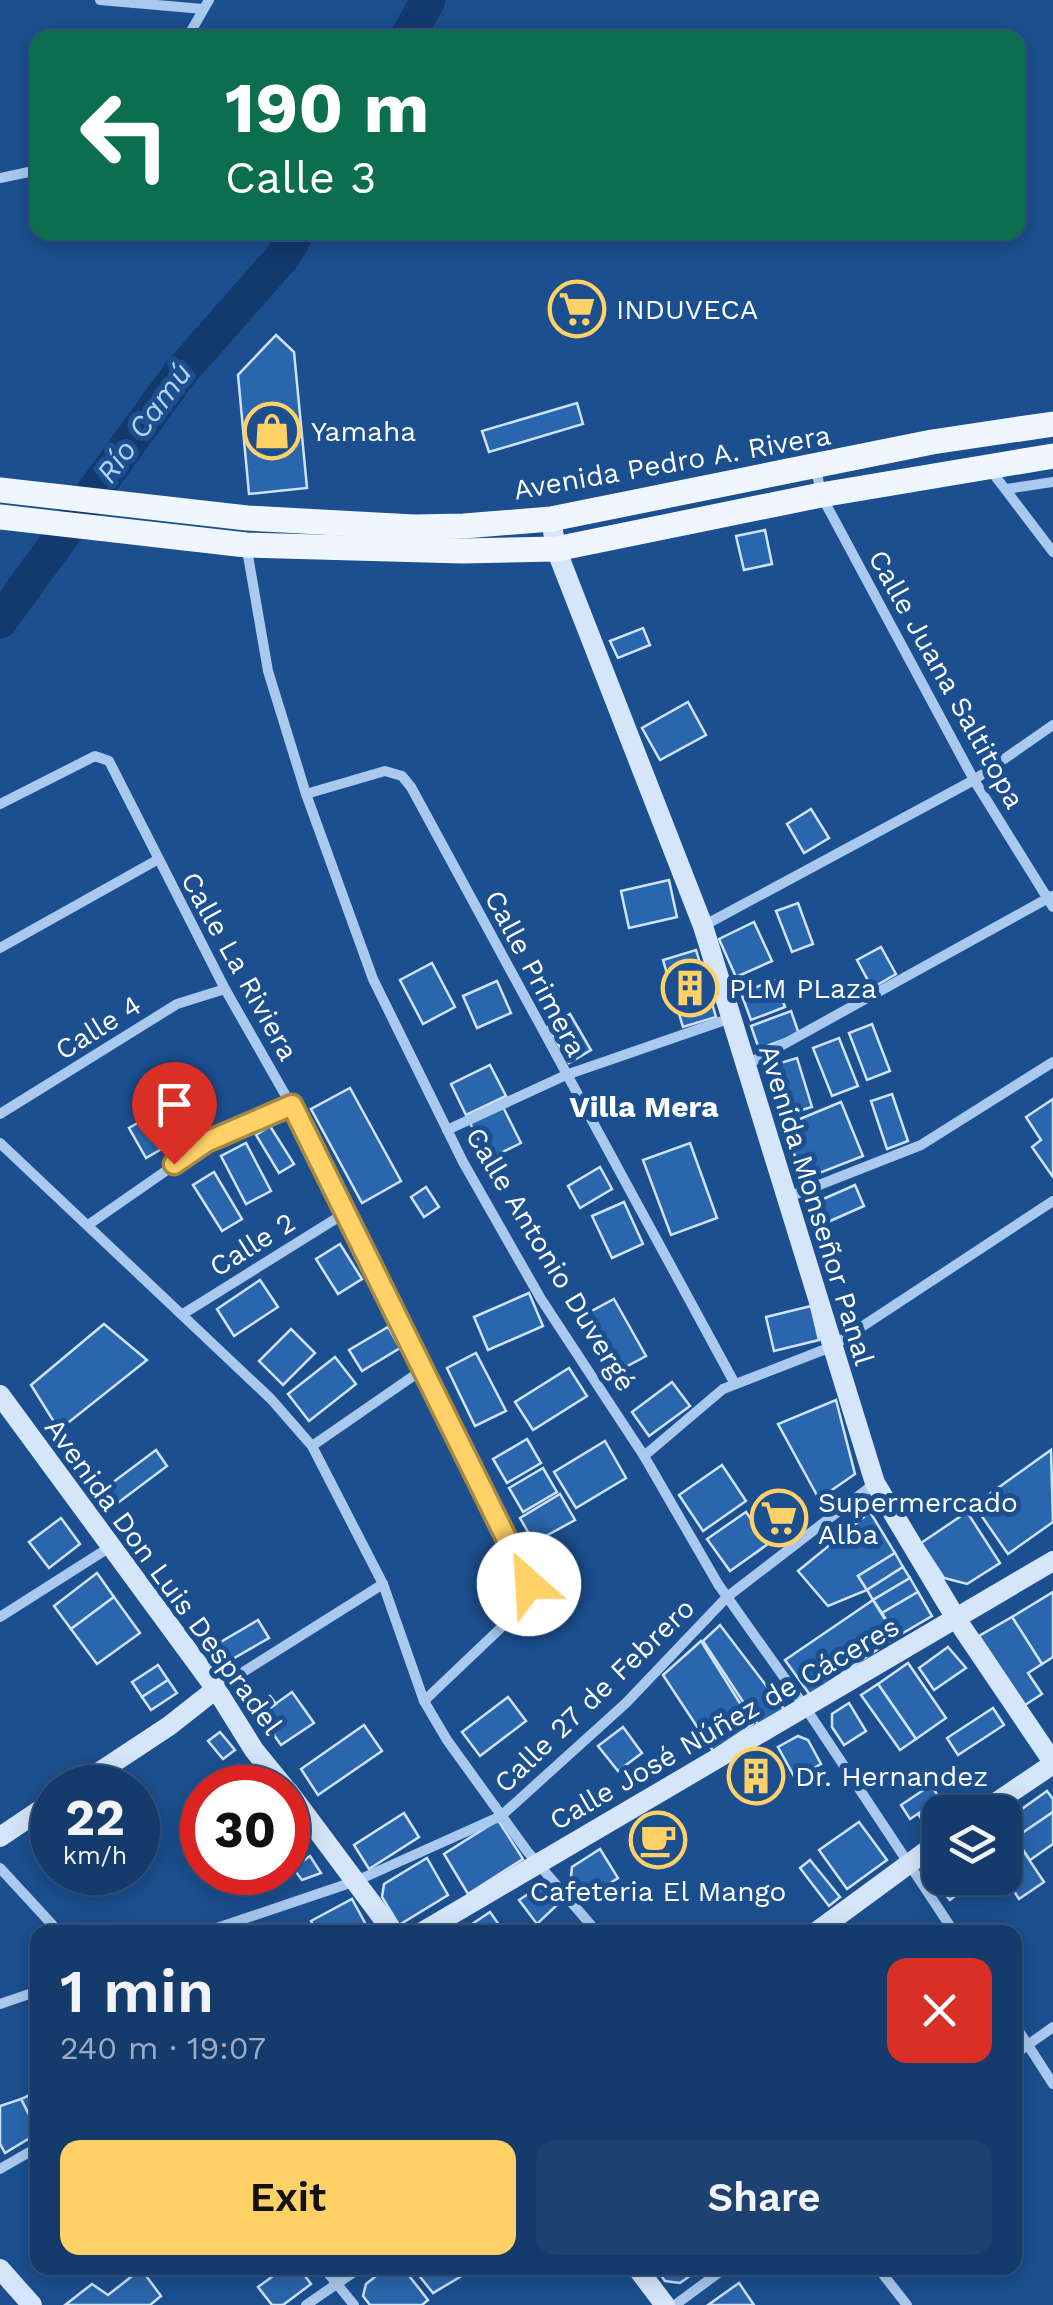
<!DOCTYPE html>
<meta charset="utf-8">
<style>
body{margin:0;font-family:"Work Sans",sans-serif;background:#1d4271;color:#f1f3f6;height:100vh;display:flex;flex-direction:column;font-size:38px;white-space:nowrap}
*{box-sizing:border-box;margin:0}
p{font-size:32px;color:#9dadc1}
.icon{flex:none;width:55px;height:55px;fill:none;stroke:currentColor;stroke-width:2;stroke-linecap:round;stroke-linejoin:round}
.map{position:relative;flex:1;overflow:hidden}
.side{position:absolute;left:30px;top:1925px;width:992px;height:350px;display:flex;flex-direction:column;background:#143b6b;border-radius:20px;box-shadow:0 5px 25px #0003,0 0 0 2px #33557e}
.side>*{flex:none}
.hud{position:absolute;left:30px;top:30px;width:995px;height:210px;border-radius:20px;box-shadow:0 5px 25px #0003,0 0 0 2px #33557e;background:#0b6e4f;color:#fff;overflow:hidden}
.fabs{position:absolute;left:922px;top:1795px;display:grid;gap:20px}
.fabs a{display:grid;place-items:center;width:100px;height:100px;border-radius:20px;background:#143b6b;box-shadow:0 5px 25px #0003,0 0 0 2px #33557e;font-size:50px}
.speed{position:absolute;left:30px;top:1765px;display:flex;gap:20px;font-size:50px;font-weight:700;text-align:center}
.speed>*{display:grid;place-content:center;width:130px;height:130px;border-radius:50%;background:#143b6b;box-shadow:0 5px 25px #0003,0 0 0 2px #33557e;line-height:1}
.speed small{font-size:25px;font-weight:400}
.speed .limit{border:15px solid #d22;background:#fff;color:#111}
.pin{position:absolute;display:grid;place-items:center;width:85px;height:85px;color:#fff;margin:-102px -42px;border-radius:50% 50% 50% 0;rotate:-45deg;box-shadow:0 0 10px #0007}
.pin .icon{rotate:45deg}
.me{position:absolute;width:110px;margin:-55px;rotate:334deg;stroke-linejoin:round;filter:drop-shadow(0 0 8px #0008)}
.turn{display:flex;align-items:center;gap:35px;height:210px;padding:0 30px;font-size:45px}
.turn .icon{width:130px;height:130px;stroke-width:2.5}
.turn b{display:block;font-size:70px;line-height:85px}
.round{display:grid;place-items:center;flex:none;width:105px;height:105px;border-radius:20px;background:#1d4271}
.summary{display:flex;align-items:center;justify-content:space-between;height:170px;padding:0 30px}
h1{font-size:60px;font-weight:600;line-height:75px}
.action{display:flex;gap:20px;margin-top:auto;padding:20px 30px}
.action a{flex:1;height:115px;border-radius:20px;background:#ffd166;color:#111;font-size:40px;font-weight:600;line-height:115px;text-align:center}
.action a+a{background:#1d4271;color:#f1f3f6}
.map>svg:first-child{display:block}
.lines{fill:none;stroke-linecap:round;stroke-linejoin:round}
.river{stroke:#123a6d;stroke-width:35}
.building{fill:#2a66ad;stroke:#cfe3fa;stroke-width:2.5}
.street{stroke:#a9c9ee;stroke-width:10}
.secondary{stroke:#d6e6fa;stroke-width:20}
.primary{stroke:#f0f6ff;stroke-width:25}
.route-casing{stroke:#a68842;stroke-width:25}
.route{stroke:#ffd166;stroke-width:18}
.labels{text-anchor:middle;stroke-width:10;stroke-linejoin:round;paint-order:stroke}
.poi-label{font-size:28px;fill:#fff;stroke:#1b4f8f;text-anchor:start}
.street-label{font-size:28px;fill:#fff;stroke:#1b4f8f}
.water-label{font-size:30px;font-style:italic;fill:#b5d3f5;stroke:#1b4f8f}
.neighbourhood-label{font-size:30px;font-weight:bold;fill:#fff;stroke:#1b4f8f}
</style>
<div class="map">
<svg width="1053" height="2305" viewBox="0 0 1053 2305">
<rect width="100%" height="100%" fill="#1b4f8f"/>
<g class="lines">
<g class="river">
<polyline points="407,38 428,0"/>
<polyline points="0,621 180,373 284,255 297,232"/>
</g>
</g>
<g class="building">
<polygon points="276,335 294,352 307,488 249,494 238,375"/>
<polygon points="577,403 583,424 489,452 482,431"/>
<polygon points="765,530 772,564 744,570 736,536"/>
<polygon points="643,628 650,645 618,658 610,641"/>
<polygon points="688,702 706,735 660,760 642,728"/>
<polygon points="811,809 829,838 804,853 787,824"/>
<polygon points="669,880 677,917 629,928 621,891"/>
<polygon points="798,903 813,944 792,952 776,911"/>
<polygon points="754,922 772,961 736,977 719,939"/>
<polygon points="881,947 896,974 872,988 857,960"/>
<polygon points="696,950 716,1017 683,1027 663,960"/>
<polygon points="432,963 455,1007 423,1024 400,980"/>
<polygon points="775,980 785,1007 751,1020 741,993"/>
<polygon points="497,981 511,1013 477,1028 463,996"/>
<polygon points="791,1011 799,1034 759,1049 751,1026"/>
<polygon points="570,1014 591,1050 569,1063 548,1027"/>
<polygon points="872,1024 890,1071 867,1080 849,1033"/>
<polygon points="839,1038 858,1086 832,1096 813,1048"/>
<polygon points="797,1058 812,1107 782,1116 767,1067"/>
<polygon points="490,1065 506,1096 466,1115 451,1084"/>
<polygon points="350,1088 401,1181 362,1203 311,1109"/>
<polygon points="189,1090 207,1130 176,1145 157,1105"/>
<polygon points="892,1094 908,1141 887,1149 871,1101"/>
<polygon points="1053,1099 1053,1177 1032,1147 1041,1140 1026,1117"/>
<polygon points="841,1102 863,1156 804,1179 783,1126"/>
<polygon points="503,1107 521,1143 488,1159 470,1123"/>
<polygon points="153,1114 170,1144 146,1158 129,1128"/>
<polygon points="270,1126 294,1164 279,1173 256,1135"/>
<polygon points="246,1143 271,1191 246,1204 221,1156"/>
<polygon points="690,1143 717,1218 671,1235 643,1160"/>
<polygon points="600,1167 612,1189 580,1208 568,1186"/>
<polygon points="214,1172 242,1219 222,1231 193,1185"/>
<polygon points="855,1185 864,1206 821,1225 812,1204"/>
<polygon points="426,1187 439,1207 424,1217 411,1197"/>
<polygon points="624,1202 643,1244 612,1258 592,1216"/>
<polygon points="340,1244 362,1279 338,1294 316,1259"/>
<polygon points="260,1280 278,1307 234,1336 217,1309"/>
<polygon points="529,1293 543,1326 488,1350 474,1317"/>
<polygon points="614,1299 646,1356 620,1370 613,1356 604,1361 589,1335 598,1330 588,1313"/>
<polygon points="811,1306 819,1340 774,1351 766,1317"/>
<polygon points="104,1324 147,1360 59,1430 31,1385"/>
<polygon points="388,1327 400,1348 362,1371 349,1350"/>
<polygon points="291,1329 315,1353 283,1385 259,1361"/>
<polygon points="476,1353 506,1411 475,1426 447,1368"/>
<polygon points="335,1357 356,1384 309,1421 288,1394"/>
<polygon points="569,1368 587,1396 533,1430 515,1402"/>
<polygon points="672,1382 690,1406 649,1436 632,1412"/>
<polygon points="836,1400 855,1474 819,1499 778,1424"/>
<polygon points="527,1439 541,1463 507,1483 493,1459"/>
<polygon points="605,1441 626,1478 576,1508 554,1472"/>
<polygon points="156,1450 167,1466 115,1505 104,1489"/>
<polygon points="1051,1450 1053,1522 1008,1554 974,1505"/>
<polygon points="722,1465 746,1501 703,1531 679,1495"/>
<polygon points="543,1468 557,1492 523,1512 509,1488"/>
<polygon points="560,1494 575,1520 546,1536 552,1546 540,1553 520,1518"/>
<polygon points="746,1512 768,1544 730,1571 707,1539"/>
<polygon points="870,1512 895,1553 858,1576 867,1590 828,1606 798,1571"/>
<polygon points="967,1512 1000,1563 967,1584 944,1578 921,1543"/>
<polygon points="61,1518 80,1544 49,1568 29,1542"/>
<polygon points="895,1553 903,1567 867,1590 858,1576"/>
<polygon points="903,1567 910,1578 873,1600 867,1590"/>
<polygon points="97,1573 114,1597 71,1629 54,1606"/>
<polygon points="910,1578 918,1592 882,1613 873,1600"/>
<polygon points="918,1592 932,1616 896,1637 882,1613"/>
<polygon points="1053,1592 1053,1657 1042,1664 1012,1617"/>
<polygon points="114,1597 140,1633 97,1664 71,1629"/>
<polygon points="873,1600 896,1637 810,1695 785,1660"/>
<polygon points="1012,1617 1042,1664 1028,1673 1042,1694 1025,1705 979,1636"/>
<polygon points="258,1620 269,1638 229,1661 219,1643"/>
<polygon points="720,1625 784,1709 759,1726 703,1641"/>
<polygon points="701,1641 753,1724 713,1751 663,1675"/>
<polygon points="948,1647 966,1668 934,1690 919,1668"/>
<polygon points="908,1663 946,1718 916,1739 878,1684"/>
<polygon points="158,1665 168,1680 142,1697 132,1682"/>
<polygon points="168,1680 177,1693 151,1710 142,1697"/>
<polygon points="878,1684 916,1739 900,1750 861,1695"/>
<polygon points="292,1692 314,1723 281,1745 260,1715"/>
<polygon points="270,1696 276,1704 260,1715 255,1707"/>
<polygon points="508,1697 526,1721 480,1756 462,1732"/>
<polygon points="849,1703 866,1731 844,1745 832,1727 832,1714"/>
<polygon points="993,1708 1004,1725 958,1755 947,1738"/>
<polygon points="364,1725 382,1751 318,1795 301,1769"/>
<polygon points="623,1727 642,1753 618,1771 598,1746"/>
<polygon points="220,1732 235,1750 223,1759 208,1741"/>
<polygon points="798,1736 808,1740 821,1764 795,1778 778,1747"/>
<polygon points="757,1761 768,1783 754,1790 743,1769"/>
<polygon points="931,1785 940,1799 910,1819 901,1805"/>
<polygon points="1047,1791 1053,1799 1053,1812 1015,1838 1005,1821"/>
<polygon points="931,1805 940,1817 940,1828 932,1834 918,1814"/>
<polygon points="1053,1812 1053,1844 1030,1860 1015,1838"/>
<polygon points="404,1813 419,1837 369,1869 354,1845"/>
<polygon points="659,1818 677,1852 658,1862 640,1828"/>
<polygon points="498,1820 523,1859 468,1894 444,1854"/>
<polygon points="859,1822 887,1860 847,1889 819,1850"/>
<polygon points="1010,1831 1044,1882 1019,1899 1005,1877 1005,1834"/>
<polygon points="600,1849 618,1878 585,1899 571,1876 572,1867"/>
<polygon points="310,1856 321,1873 302,1880 293,1868"/>
<polygon points="427,1858 448,1895 399,1925 382,1897 384,1884"/>
<polygon points="810,1860 840,1897 829,1906 800,1868"/>
<polygon points="940,1860 940,1878 975,1880 950,1900 926,1871"/>
<polygon points="539,1887 557,1905 537,1924 519,1900"/>
<polygon points="352,1899 370,1932 317,1932 311,1921"/>
<polygon points="490,1912 504,1932 473,1932 469,1926"/>
<polygon points="38,2091 38,2132 21,2099"/>
<polygon points="21,2099 38,2133 5,2153 0,2144 0,2106"/>
<polygon points="284,2268 299,2268 311,2284 283,2305 272,2305 258,2287"/>
<polygon points="386,2268 403,2268 428,2300 422,2305 370,2305 363,2296 366,2284"/>
<polygon points="413,2268 459,2268 465,2274 433,2293"/>
<polygon points="656,2268 701,2268 680,2283 665,2281"/>
<polygon points="141,2269 161,2296 150,2305 65,2305 92,2284 108,2295"/>
<polygon points="739,2283 754,2305 708,2305"/>
</g>
<g class="lines">
<g class="street">
<polyline points="100,0 203,9"/>
<polyline points="187,38 209,0"/>
<polyline points="0,178 38,170"/>
<polyline points="816,467 821,495 974,780 1053,907"/>
<polyline points="989,468 1053,552"/>
<polyline points="1006,489 1053,482"/>
<polyline points="246,544 268,671 306,794 373,979 463,1162 541,1299 644,1456 718,1584 805,1707 954,1932"/>
<polyline points="306,794 385,771 402,776 411,787 735,1384"/>
<polyline points="0,804 95,756 109,761 225,989 291,1105 529,1584 532,1594 526,1604 424,1701"/>
<polyline points="703,926 974,780 1053,725"/>
<polyline points="0,948 157,860"/>
<polyline points="746,1065 1052,896"/>
<polyline points="0,1114 177,1004 225,989"/>
<polyline points="447,1130 566,1075 731,1018"/>
<polyline points="0,1143 271,1399 312,1446 383,1584 424,1701 447,1740 527,1851 597,1932"/>
<polyline points="786,1198 921,1145 1053,1062"/>
<polyline points="88,1225 206,1143 291,1105"/>
<polyline points="183,1314 345,1213"/>
<polyline points="312,1446 422,1370"/>
<polyline points="644,1456 723,1389 831,1347 1053,1201"/>
<polyline points="0,1617 110,1547"/>
<polyline points="216,1689 383,1584"/>
<polyline points="0,1868 59,1932"/>
<polyline points="205,1932 356,1881 501,1816 626,1703 727,1597 874,1484"/>
<polyline points="0,2004 38,1991"/>
<polyline points="1015,2025 1053,2084"/>
<polyline points="1015,2054 1053,2027"/>
<polyline points="0,2169 38,2147"/>
<polyline points="324,2268 354,2305"/>
<polyline points="878,2268 907,2305"/>
<polyline points="306,2305 360,2268"/>
<polyline points="675,2305 725,2268"/>
</g>
<g class="secondary">
<polyline points="551,519 556,549 703,926 875,1483 957,1620 1053,1762"/>
<polyline points="0,1395 216,1689 254,1750 285,1788"/>
<polyline points="75,1788 169,1726 216,1689"/>
<polyline points="288,1791 393,1932"/>
<polyline points="982,1812 1053,1764"/>
<polyline points="0,1837 52,1802"/>
<polyline points="422,1932 1053,1561"/>
<polyline points="816,1932 940,1841"/>
<polyline points="637,2268 665,2305"/>
<polyline points="0,2269 32,2305"/>
</g>
<g class="primary">
<polyline points="0,490 247,518 414,527 464,526 551,519 932,442 1053,424"/>
<polyline points="0,517 246,545 462,551 556,549 821,495 1053,456"/>
</g>
</g>
<g class="lines">
<g class="route-casing">
<polyline id="route" points="174,1164 206,1142 292,1105 529,1584"/>
</g>
<use href="#route" class="route"/>
</g>
<defs>
<g id="supermarket-ring" transform="scale(2.875)"><circle r="9.5" fill="#1b4f8f" stroke="#ffd166" stroke-width="1.5"/><path d="M-6-5.5h2.5l.6 2H6L4.5 2H-2.5L-4.4-4H-6ZM-1.5 3.2a1.3 1.3 0 1 0 .1 0ZM3 3.2a1.3 1.3 0 1 0 .1 0Z" fill="#ffd166"/></g>
<g id="shop-ring" transform="scale(2.875)"><circle r="9.5" fill="#1b4f8f" stroke="#ffd166" stroke-width="1.5"/><path d="M-5-2.5h2.3a2.7 3.5 0 0 1 5.4 0H5L5.5 6h-11ZM-1.5-2.5h3a1.5 2.3 0 0 0-3 0Z" fill="#ffd166"/></g>
<g id="building-ring" transform="scale(2.875)"><circle r="9.5" fill="#1b4f8f" stroke="#ffd166" stroke-width="1.5"/><path d="M-4-6H4V6H1V3H-1V6H-4ZM-2.5-4.3h1.7v1.8h-1.7ZM.8-4.3h1.7v1.8H.8ZM-2.5-1h1.7V.8h-1.7ZM.8-1h1.7V.8H.8Z" fill="#ffd166"/></g>
<g id="cafe-ring" transform="scale(2.875)"><circle r="9.5" fill="#1b4f8f" stroke="#ffd166" stroke-width="1.5"/><path d="M-5.5-4.5H6V0H3Q3 3.5 0 3.5H-2.5Q-5.5 3.5-5.5 0ZM3-3.2v2h1.7v-2ZM-6 4.5H4V6H-6Z" fill="#ffd166"/></g>
</defs>
<g fill-rule="evenodd">
<use href="#supermarket-ring" x="577" y="309"/>
<use href="#shop-ring" x="272" y="431"/>
<use href="#building-ring" x="690" y="988"/>
<use href="#supermarket-ring" x="779" y="1518"/>
<use href="#building-ring" x="756" y="1776"/>
<use href="#cafe-ring" x="658" y="1840"/>
</g>
<g class="labels">
<g class="poi-label">
<text x="616" y="319">INDUVECA</text>
<text x="311" y="441">Yamaha</text>
<text x="729" y="998">PLM PLaza</text>
<text x="818" y="1512">Supermercado<tspan x="818" dy="32">Alba</tspan></text>
<text x="795" y="1786">Dr. Hernandez</text>
<text x="658" y="1901" text-anchor="middle">Cafeteria El Mango</text>
</g>
<g class="street-label">
<text transform="translate(672 462) rotate(-10)" y="10">Avenida Pedro A. Rivera</text>
<text transform="translate(947 679) rotate(61)" y="10">Calle Juana Saltitopa</text>
<text transform="translate(240 966) rotate(61)" y="10">Calle La Riviera</text>
<text transform="translate(536 973) rotate(62)" y="10">Calle Primera</text>
<text transform="translate(98 1027) rotate(-32)" y="10">Calle 4</text>
<text transform="translate(817 1205) rotate(73)" y="10">Avenida Monseñor Panal</text>
<text transform="translate(252 1244) rotate(-32)" y="10">Calle 2</text>
<text transform="translate(551 1259) rotate(59)" y="10">Calle Antonio Duvergé</text>
<text transform="translate(164 1576) rotate(54)" y="10">Avenida Don Luis Despradel</text>
<text transform="translate(594 1695) rotate(-44)" y="10">Calle 27 de Febrero</text>
<text transform="translate(724 1723) rotate(-30)" y="10">Calle José Núñez de Cáceres</text>
</g>
<g class="water-label">
<text transform="translate(144 423) rotate(-54)" y="10">Río Camú</text>
</g>
<g class="neighbourhood-label">
<text x="644" y="1117">Villa Mera</text>
</g>
</g>
</svg>
<div class="fabs">
<a><svg class="icon" aria-label="layers" viewBox="0 0 24 24"><path d="M12 4l9 5-9 5-9-5zM3 14l9 5 9-5"/></svg></a>
</div>
<div class="speed"><div>22<small>km/h</small></div><div class="limit">30</div></div>
<div class="pin" style="left:174px;top:1164px;background:#d93025"><svg class="icon" aria-label="arrive" viewBox="0 0 24 24"><path d="M6 21V4h12l-3 4 3 4H6"/></svg></div>
<svg class="me" style="left:529px;top:1584px" viewBox="-20 -20 40 40"><circle r="19" fill="#fff"/><path d="M0-13L10 11 0 6-10 11z" fill="#ffd166"/></svg>
<div class="hud">
<div class="turn"><svg class="icon" aria-label="left" viewBox="0 0 24 24"><path d="M17 20v-9H6M10 6l-5 5 5 5"/></svg><div><b>190 m</b>Calle 3</div></div>
</div>
<section class="side">
<div class="summary"><div><h1>1 min</h1><p>240 m · 19:07</p></div><a class="round" style="background:#d93025;color:#fff"><svg class="icon" aria-label="close" viewBox="0 0 24 24"><path d="M6 6l12 12M18 6L6 18"/></svg></a></div>
<div class="action"><a>Exit</a><a>Share</a></div>
</section>
</div>
